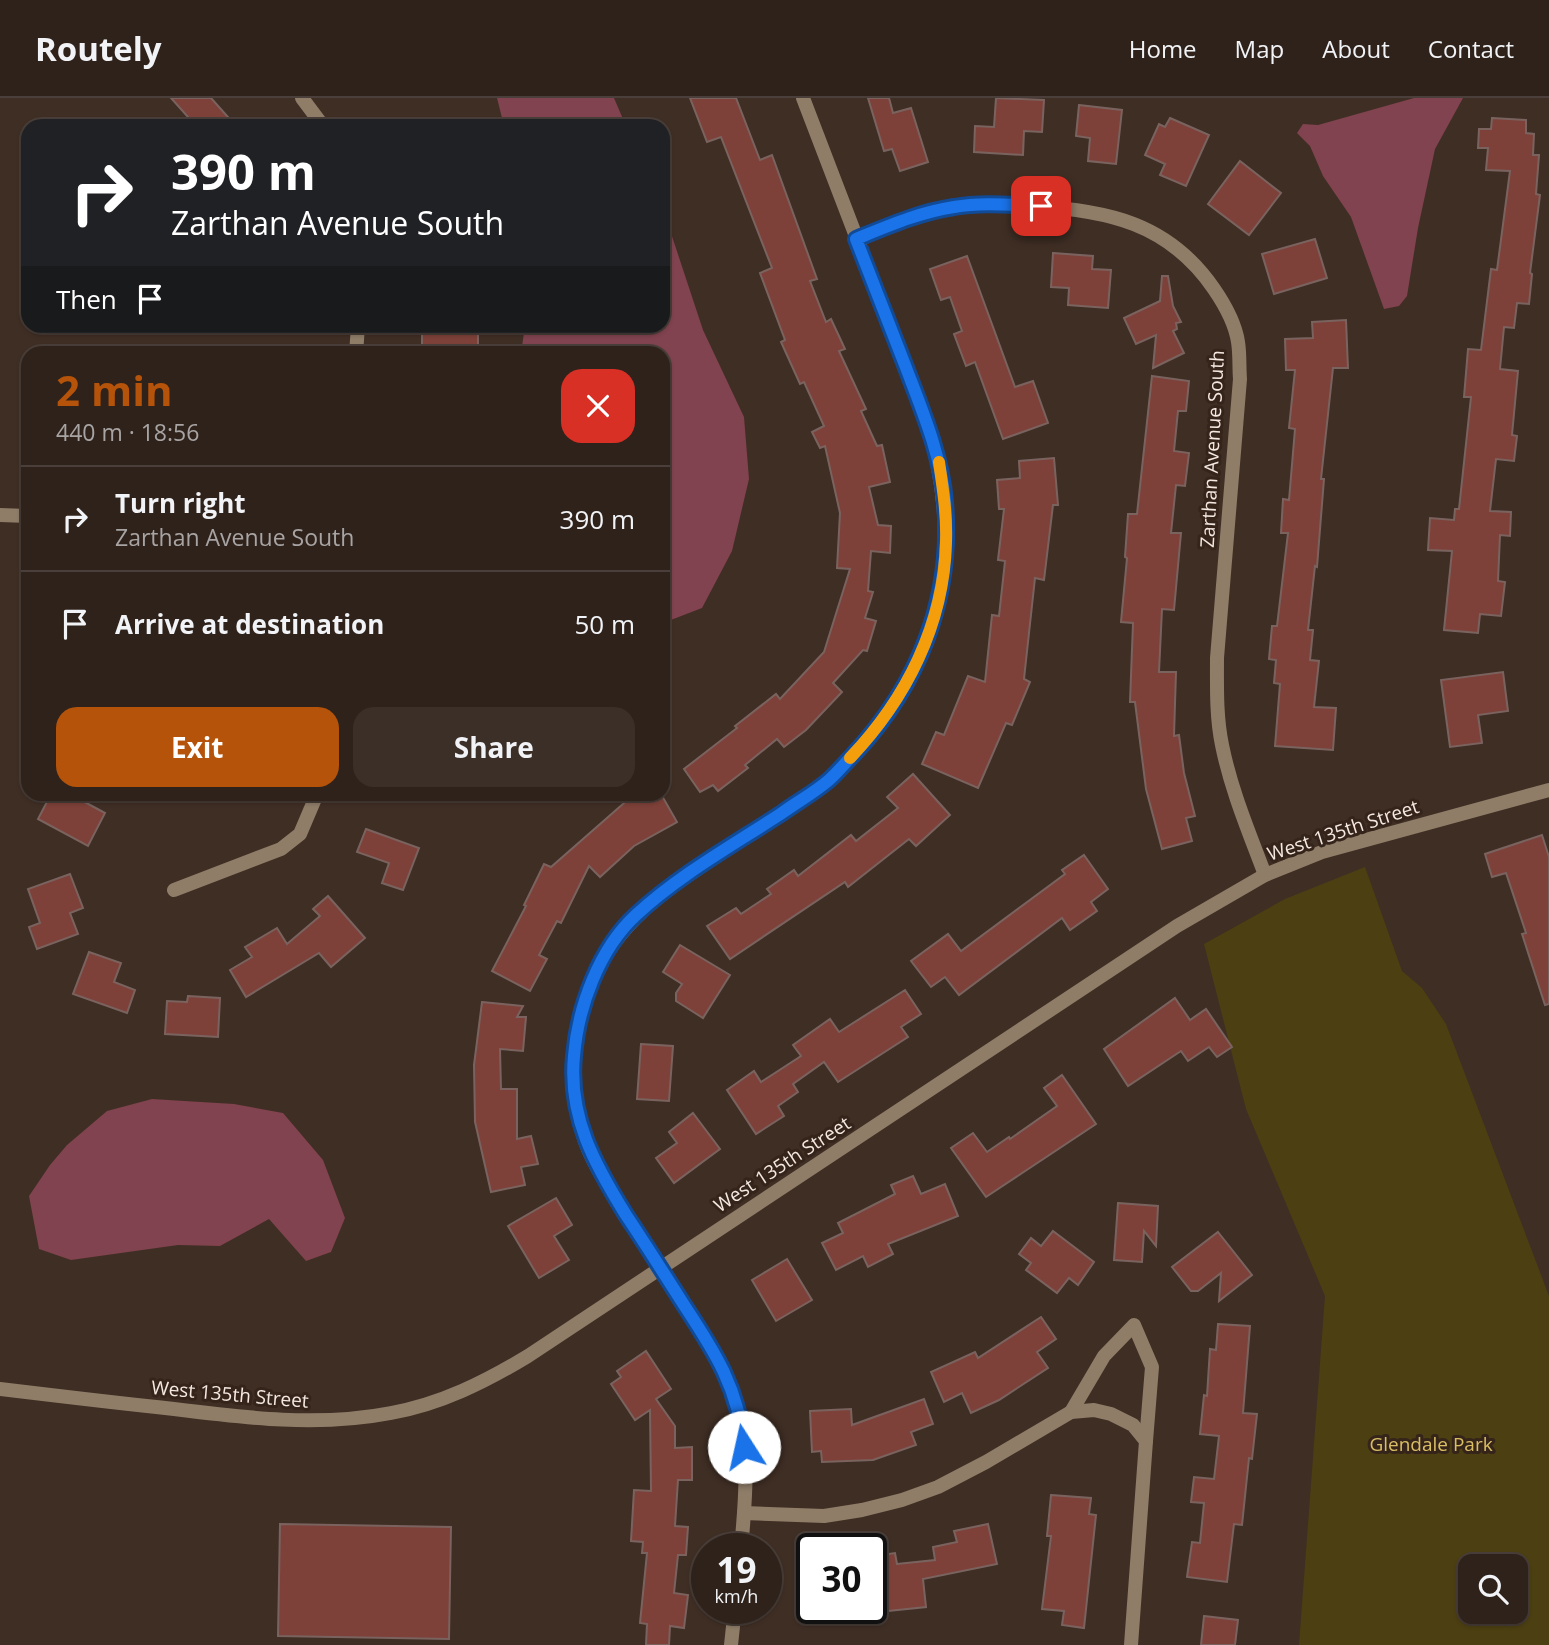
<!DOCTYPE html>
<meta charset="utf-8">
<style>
body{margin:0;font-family:"Open Sans",sans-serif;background:#3b2f28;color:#f1f3f6;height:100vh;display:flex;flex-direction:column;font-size:26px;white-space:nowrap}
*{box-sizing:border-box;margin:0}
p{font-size:23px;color:#a7a4a3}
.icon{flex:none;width:38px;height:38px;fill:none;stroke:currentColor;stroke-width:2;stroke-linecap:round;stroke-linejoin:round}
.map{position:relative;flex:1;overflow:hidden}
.details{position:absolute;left:21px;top:248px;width:649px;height:455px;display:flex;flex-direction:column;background:#2f221b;border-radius:21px;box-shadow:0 2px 5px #0004,0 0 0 2px #4a3f3a}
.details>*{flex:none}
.guide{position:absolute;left:21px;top:21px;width:649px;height:214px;border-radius:21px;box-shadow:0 2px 5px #0004,0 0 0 2px #4a3f3a;background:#202124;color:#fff;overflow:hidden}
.tools{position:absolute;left:1458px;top:1456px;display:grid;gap:14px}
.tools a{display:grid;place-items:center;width:70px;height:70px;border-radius:14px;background:#2f221b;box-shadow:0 2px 5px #0004,0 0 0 2px #4a3f3a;font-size:35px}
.speed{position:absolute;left:691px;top:1435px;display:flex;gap:14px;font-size:35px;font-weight:700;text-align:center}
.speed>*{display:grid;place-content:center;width:91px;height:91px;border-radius:50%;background:#2f221b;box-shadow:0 2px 5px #0004,0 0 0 2px #4a3f3a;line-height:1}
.speed small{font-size:18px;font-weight:400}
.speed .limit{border:4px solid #111;border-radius:10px;background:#fff;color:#111}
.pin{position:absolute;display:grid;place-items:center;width:60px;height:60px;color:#fff;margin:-30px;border-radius:14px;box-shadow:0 4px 10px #0006}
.me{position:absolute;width:77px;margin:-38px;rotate:350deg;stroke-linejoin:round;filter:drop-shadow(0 0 5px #0008)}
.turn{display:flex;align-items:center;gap:24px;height:147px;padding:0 35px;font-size:32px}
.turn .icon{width:91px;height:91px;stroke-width:2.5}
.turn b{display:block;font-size:49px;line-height:60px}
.then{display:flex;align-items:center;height:66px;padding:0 35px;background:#0003;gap:14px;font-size:26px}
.round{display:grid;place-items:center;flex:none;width:74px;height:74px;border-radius:21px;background:#3b2f28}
.headline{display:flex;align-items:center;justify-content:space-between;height:119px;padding:0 35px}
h1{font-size:42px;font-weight:700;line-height:52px;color:#b45309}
.button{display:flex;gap:14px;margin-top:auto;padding:14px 35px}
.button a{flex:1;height:80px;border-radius:21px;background:#b45309;color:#fff;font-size:28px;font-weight:700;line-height:80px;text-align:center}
.button a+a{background:#3b2f28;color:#f1f3f6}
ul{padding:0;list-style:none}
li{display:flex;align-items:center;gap:21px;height:105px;padding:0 35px;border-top:2px solid #4a3f3a}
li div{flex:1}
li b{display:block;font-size:26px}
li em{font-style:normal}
header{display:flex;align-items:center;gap:42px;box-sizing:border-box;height:98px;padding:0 35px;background:#2f221b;border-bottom:2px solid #4a3f3a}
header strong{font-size:33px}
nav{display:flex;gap:38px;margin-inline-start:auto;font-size:24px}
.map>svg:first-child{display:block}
.green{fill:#4c3f12;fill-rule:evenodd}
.water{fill:#80434f}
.building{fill:#7d4139;stroke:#7a635f;stroke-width:2}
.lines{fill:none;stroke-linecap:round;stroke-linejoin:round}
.street{stroke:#8f7d68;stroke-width:14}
.route-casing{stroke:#114b97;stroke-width:18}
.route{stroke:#1a73e8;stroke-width:12}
.slow{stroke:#f59e0b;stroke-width:12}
.labels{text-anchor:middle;stroke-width:6;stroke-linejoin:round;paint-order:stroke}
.street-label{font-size:19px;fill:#f4e8e1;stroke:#35241a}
.park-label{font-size:19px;fill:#dabe64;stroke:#35241a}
</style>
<header>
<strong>Routely</strong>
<nav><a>Home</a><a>Map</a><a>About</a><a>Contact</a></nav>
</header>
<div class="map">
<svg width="1549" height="1547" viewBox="0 0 1549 1547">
<rect width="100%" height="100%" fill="#3f2e24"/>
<path class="green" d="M1365,769L1402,873L1422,890L1446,926L1549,1198V1547H1299L1325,1198L1246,1011L1204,846L1285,801ZM1470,1468H1516V1514H1470Z"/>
<g class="water">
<polygon points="497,0 614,0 626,28 504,28"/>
<polygon points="1414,0 1463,0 1435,51 1418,130 1407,198 1399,208 1384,211 1351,119 1323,78 1310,48 1297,35 1303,26 1318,27"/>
<polygon points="663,111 703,232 744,319 749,381 732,453 702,510 663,525 663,256 521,255 525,228 663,228"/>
<polygon points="152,1001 234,1006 283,1015 323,1062 345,1120 331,1154 306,1163 269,1121 220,1148 178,1147 71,1162 39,1151 29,1098 50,1067 67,1047 107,1013"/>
</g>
<g class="building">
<polygon points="171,0 211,0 236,28 196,28"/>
<polygon points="690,0 736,0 760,62 772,57 817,181 810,183 826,224 831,221 845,251 839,253 866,311 861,313 877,348 882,347 890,384 869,389 878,427 891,428 890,455 871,453 868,493 873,494 865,520 876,523 867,553 863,552 833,585 842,594 806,632 784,649 777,641 745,667 748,670 718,693 713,687 700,694 684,671 737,630 735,628 776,596 780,601 824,554 850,471 837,470 840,415 825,348 820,350 812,334 824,328 804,284 800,286 781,244 785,242 760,175 772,170 721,39 707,44"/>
<polygon points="868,0 889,0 893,15 911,10 928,64 900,73 892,51 884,53"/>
<polygon points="996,0 1044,2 1042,34 1024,33 1023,57 974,54 975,28 994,29"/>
<polygon points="1079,7 1122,12 1116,66 1088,63 1090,40 1076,38"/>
<polygon points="1170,20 1209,37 1186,88 1160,77 1165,66 1145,57 1159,26 1165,29"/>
<polygon points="1492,20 1526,22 1526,35 1534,36 1533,57 1539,57 1536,96 1540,97 1530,175 1532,176 1529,206 1517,205 1514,230 1504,229 1500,271 1518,273 1512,337 1517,338 1514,363 1496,361 1490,413 1511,414 1510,438 1500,437 1498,483 1505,484 1501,518 1480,516 1478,535 1444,532 1452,453 1428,452 1430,420 1454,422 1455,411 1459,411 1471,299 1464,299 1468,251 1481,252 1491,171 1497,172 1510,73 1486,72 1488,50 1478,50 1479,31 1491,31"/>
<polygon points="1240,63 1281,95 1249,137 1208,106"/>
<polygon points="1315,141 1327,180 1274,196 1262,156"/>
<polygon points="1053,155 1093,158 1092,171 1111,172 1108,210 1068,207 1069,190 1051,189"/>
<polygon points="967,158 1015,289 1033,283 1048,325 1003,341 975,264 966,268 954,236 962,233 950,199 941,202 930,171"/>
<polygon points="1162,178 1168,178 1173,208 1181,224 1176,225 1177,231 1173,233 1184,255 1153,270 1156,237 1136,246 1124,220 1160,203"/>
<polygon points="1346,222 1348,270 1333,270 1321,381 1324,381 1317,469 1315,468 1308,532 1313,532 1310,562 1319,563 1314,609 1336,610 1333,652 1275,648 1280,586 1274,585 1276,562 1269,561 1272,528 1277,528 1288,435 1281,435 1283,401 1289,402 1295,331 1289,330 1295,272 1286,272 1285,241 1313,240 1312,224"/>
<polygon points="422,228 478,228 478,252 422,251"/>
<polygon points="1152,278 1189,283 1186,313 1178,313 1174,353 1189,355 1185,388 1176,387 1171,435 1181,435 1174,512 1162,511 1159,574 1176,574 1174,638 1179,637 1184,675 1195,718 1186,720 1192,743 1162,751 1146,691 1135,604 1130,604 1133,525 1121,524 1127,460 1125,459 1128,416 1137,416"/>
<polygon points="1054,360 1058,407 1053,407 1044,482 1035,480 1024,581 1030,584 1012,627 1006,625 978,690 922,666 936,634 944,637 968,578 985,584 992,517 999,518 1005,463 998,462 1004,411 999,411 997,382 1020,380 1019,363"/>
<polygon points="1503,574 1508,613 1478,617 1482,645 1450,649 1441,582"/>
<polygon points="913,676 950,717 916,748 909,741 848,789 845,784 730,861 707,828 736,810 741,816 771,796 767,791 794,772 798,778 851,737 856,743 898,710 887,699"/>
<polygon points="51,696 70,696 105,715 88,748 38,721"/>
<polygon points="639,696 661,696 677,724 634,748 600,779 589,768 561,825 557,823 539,857 547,861 530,893 492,873 526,808 524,807 544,766 551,769 624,705"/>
<polygon points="366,731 419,750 403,792 382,785 389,765 357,754"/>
<polygon points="1542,737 1549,759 1549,906 1545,907 1522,836 1526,835 1506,775 1492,779 1485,756"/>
<polygon points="1084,757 1108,791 1091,804 1097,813 1070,832 1062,820 959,897 945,879 931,889 911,863 948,836 961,853 1065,776 1062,772"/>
<polygon points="70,776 83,810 70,815 78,836 37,851 29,829 40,825 28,791"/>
<polygon points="328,798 365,840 331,869 319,855 246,899 230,872 252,859 245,849 277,830 287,846 320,818 313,811"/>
<polygon points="680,847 730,877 703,920 676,903 676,895 682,886 663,874"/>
<polygon points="89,854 121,865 114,884 135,892 127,915 73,896"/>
<polygon points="905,892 921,916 901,929 908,939 838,984 824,964 793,986 798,994 778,1008 784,1018 756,1036 727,992 754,973 761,984 801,958 793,947 830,921 839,934"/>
<polygon points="188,898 220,900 218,939 165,936 167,903 187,904"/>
<polygon points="1175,900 1190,922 1206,911 1232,949 1217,959 1209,949 1188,963 1181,953 1128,988 1104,951"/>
<polygon points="482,904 523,908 517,919 526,919 523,953 500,951 501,991 517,991 517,1041 531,1038 538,1066 521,1069 525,1087 491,1094 475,1024 474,967"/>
<polygon points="641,946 673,948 669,1003 637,1001"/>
<polygon points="1062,977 1096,1026 986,1099 951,1050 973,1035 987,1054 1009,1039 1010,1041 1057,1008 1044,990"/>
<polygon points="693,1015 720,1051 674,1085 656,1060 677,1045 669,1034"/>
<polygon points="913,1078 921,1096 945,1086 958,1118 888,1146 893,1156 868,1169 863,1158 836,1172 822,1145 843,1135 838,1125 895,1096 891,1087"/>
<polygon points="556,1100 572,1127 554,1138 569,1162 539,1180 508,1128"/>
<polygon points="1118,1105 1158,1108 1156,1148 1144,1133 1142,1164 1114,1162"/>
<polygon points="1053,1133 1094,1164 1078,1187 1069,1180 1057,1195 1026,1172 1031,1165 1019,1156 1031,1140 1041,1148"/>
<polygon points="1218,1134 1252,1177 1219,1203 1221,1175 1198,1193 1191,1193 1172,1169"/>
<polygon points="787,1161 812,1202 776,1223 752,1182"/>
<polygon points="1041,1219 1056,1241 1037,1254 1048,1270 999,1302 971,1315 962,1295 944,1304 931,1274 975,1254 978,1260"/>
<polygon points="1218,1226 1250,1228 1243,1315 1257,1316 1252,1361 1249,1360 1242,1427 1234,1426 1227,1484 1187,1479 1192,1444 1200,1445 1204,1405 1191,1404 1194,1379 1214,1381 1219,1338 1200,1336 1204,1297 1207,1298 1210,1251 1216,1252"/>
<polygon points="646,1253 671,1291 656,1301 675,1328 675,1350 692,1349 692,1382 678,1382 675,1428 688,1429 686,1457 678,1457 674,1495 688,1497 684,1530 670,1528 669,1547 646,1547 647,1526 640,1525 647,1455 642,1455 643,1444 631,1443 634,1392 651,1393 650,1312 635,1322 611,1286 621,1279 617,1273"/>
<polygon points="924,1301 933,1326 911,1334 916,1347 873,1362 822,1364 821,1353 812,1354 810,1313 851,1311 852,1327"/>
<polygon points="1051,1397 1091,1400 1089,1416 1096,1417 1084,1530 1062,1527 1064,1513 1042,1511 1051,1438 1047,1438"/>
<polygon points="280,1426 451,1429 449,1541 278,1538"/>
<polygon points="988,1426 997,1466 923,1481 926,1509 879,1514 873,1458 895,1455 897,1466 935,1462 933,1449 957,1444 954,1433"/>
<polygon points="1204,1518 1238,1522 1235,1547 1201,1547"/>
</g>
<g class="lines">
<g class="street">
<polyline points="302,0 323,28"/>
<path d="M856,141C888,129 919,115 952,109C978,104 1006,107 1032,108C1107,112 1169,125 1214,191C1225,207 1235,224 1238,244C1240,256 1239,269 1240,281L1217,560C1217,588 1216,618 1222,647C1231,692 1249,734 1265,777"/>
<polyline points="356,256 358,228"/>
<polyline points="0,417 28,418"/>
<polyline points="174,792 281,751 300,736 317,696"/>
<path d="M0,1291C58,1298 116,1305 174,1311C246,1320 319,1329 391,1315C441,1306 485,1284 528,1258L1177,828L1265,777L1322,754L1549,692"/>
<polyline points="1071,1314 1104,1258 1134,1227 1152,1269 1146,1343"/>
<polyline points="744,1415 824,1418 862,1412 902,1402 938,1389 986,1364 1071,1314 1094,1312 1111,1316 1133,1327 1146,1343 1131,1547"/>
<path d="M741,1451C746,1398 751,1343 732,1292C721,1263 704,1237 687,1211C666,1179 646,1147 626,1116C609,1090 590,1063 582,1034C568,984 573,931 592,884C620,816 682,782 739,743C768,724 800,706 827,683C844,670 859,651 872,635C949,540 961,435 926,321L803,0"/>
<polyline points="731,1547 735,1510"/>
</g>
</g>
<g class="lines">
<g class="route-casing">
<path id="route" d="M744,1349C739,1291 715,1254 684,1207C665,1177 646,1147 626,1117C595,1067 568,1019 574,958C578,909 599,851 636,817C679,777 733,747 782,715C797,704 814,695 829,682C837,675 845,665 853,657C919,587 953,500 945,404C941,356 922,312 905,267C889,225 872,183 856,141C888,128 920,114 954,109C982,104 1012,107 1041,108"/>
</g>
<use href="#route" class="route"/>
<path class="slow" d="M850,660C906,601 944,527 946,444C947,417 943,391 939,364"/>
</g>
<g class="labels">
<g class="street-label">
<text transform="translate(1212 351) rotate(-87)" y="7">Zarthan Avenue South</text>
<text transform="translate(1343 732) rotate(-18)" y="7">West 135th Street</text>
<text transform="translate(782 1066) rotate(-33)" y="7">West 135th Street</text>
<text transform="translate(230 1296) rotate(5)" y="7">West 135th Street</text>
</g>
<g class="park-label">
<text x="1431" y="1353">Glendale Park</text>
</g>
</g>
</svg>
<div class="tools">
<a><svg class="icon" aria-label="search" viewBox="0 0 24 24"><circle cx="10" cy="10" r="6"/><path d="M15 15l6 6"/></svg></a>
</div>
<div class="speed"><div>19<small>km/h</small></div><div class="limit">30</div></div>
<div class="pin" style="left:1041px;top:108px;background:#d93025"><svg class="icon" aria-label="arrive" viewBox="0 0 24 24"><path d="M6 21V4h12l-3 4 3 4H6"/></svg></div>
<svg class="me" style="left:744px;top:1349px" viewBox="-20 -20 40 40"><circle r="19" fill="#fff"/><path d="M0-13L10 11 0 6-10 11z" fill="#1a73e8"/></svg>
<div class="guide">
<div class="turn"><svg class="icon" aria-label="right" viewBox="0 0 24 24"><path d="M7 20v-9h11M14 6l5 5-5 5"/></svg><div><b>390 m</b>Zarthan Avenue South</div></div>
<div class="then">Then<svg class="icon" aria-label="arrive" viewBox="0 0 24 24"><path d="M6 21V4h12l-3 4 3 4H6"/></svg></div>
</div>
<section class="details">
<div class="headline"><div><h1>2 min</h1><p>440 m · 18:56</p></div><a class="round" style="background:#d93025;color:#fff"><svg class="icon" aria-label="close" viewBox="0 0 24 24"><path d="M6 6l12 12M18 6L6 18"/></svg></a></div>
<ul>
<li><svg class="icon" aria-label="right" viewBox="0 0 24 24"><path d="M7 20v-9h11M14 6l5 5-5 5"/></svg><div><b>Turn right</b><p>Zarthan Avenue South</p></div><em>390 m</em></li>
<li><svg class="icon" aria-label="arrive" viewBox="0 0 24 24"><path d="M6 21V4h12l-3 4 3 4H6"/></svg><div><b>Arrive at destination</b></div><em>50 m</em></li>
</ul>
<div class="button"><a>Exit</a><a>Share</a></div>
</section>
</div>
